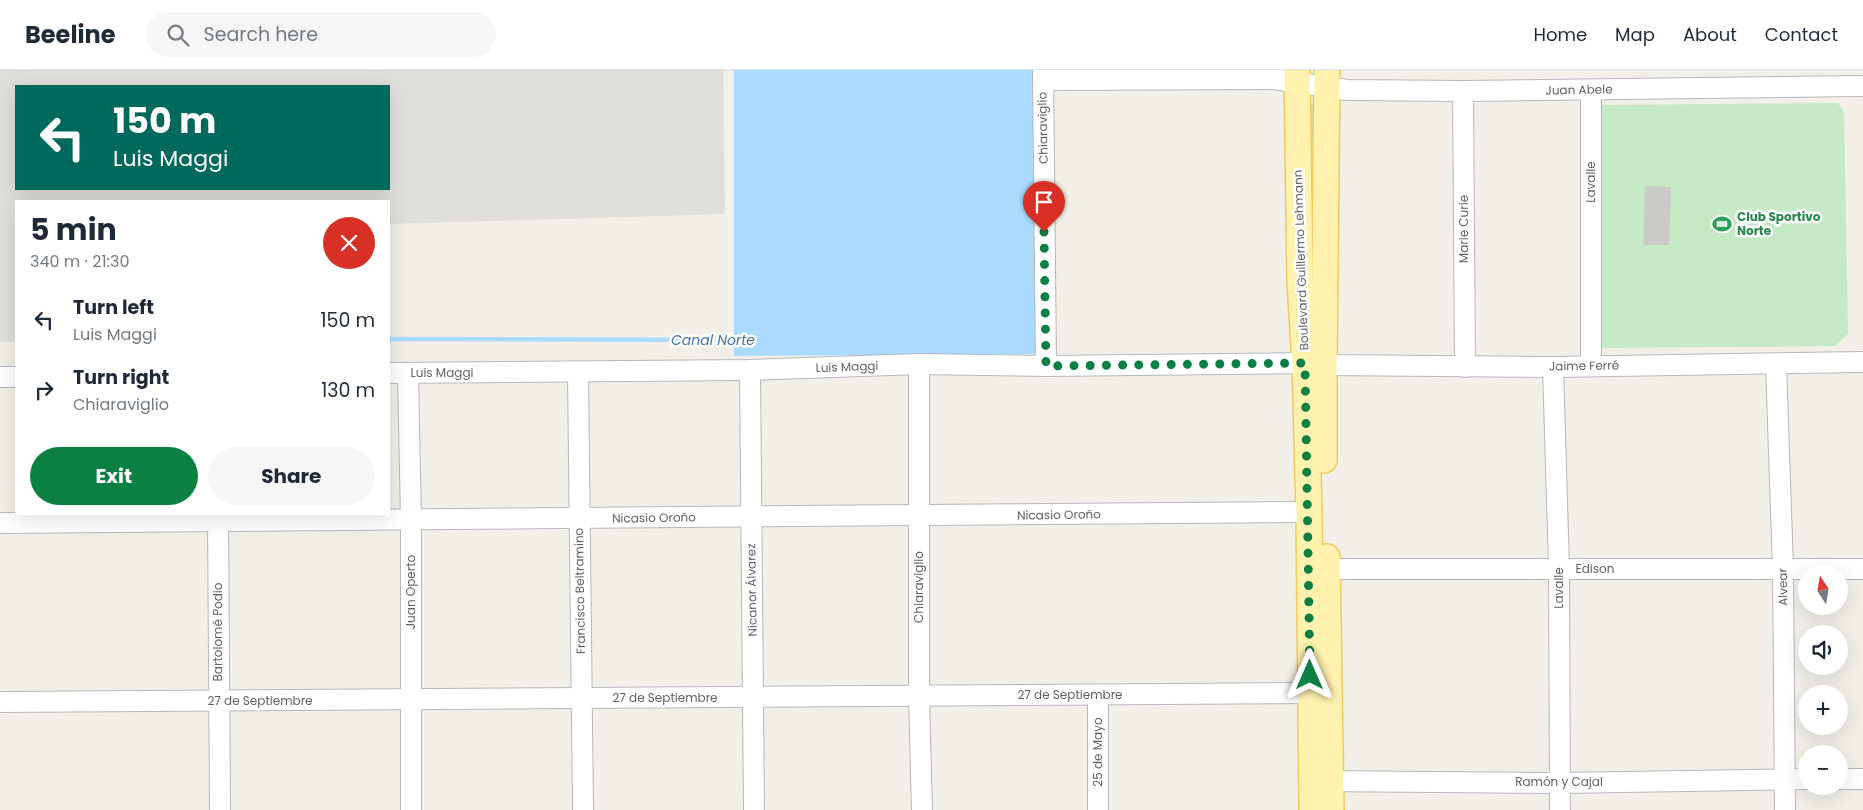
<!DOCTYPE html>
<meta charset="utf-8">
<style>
body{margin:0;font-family:Poppins,sans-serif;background:#f6f6f7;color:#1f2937;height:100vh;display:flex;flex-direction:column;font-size:19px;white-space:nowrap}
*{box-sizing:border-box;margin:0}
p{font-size:16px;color:#747a83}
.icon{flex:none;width:28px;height:28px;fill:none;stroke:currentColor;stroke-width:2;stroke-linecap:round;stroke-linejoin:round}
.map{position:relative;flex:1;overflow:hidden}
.side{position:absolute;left:15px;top:130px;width:375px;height:315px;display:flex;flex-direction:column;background:#fff;border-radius:0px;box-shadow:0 5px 20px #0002}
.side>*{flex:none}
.banner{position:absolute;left:15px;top:15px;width:375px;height:105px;border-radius:0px;box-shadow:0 5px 20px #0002;background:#00695c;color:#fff;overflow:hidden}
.needle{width:32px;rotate:348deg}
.controls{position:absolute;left:1798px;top:495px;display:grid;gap:10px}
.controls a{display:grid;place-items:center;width:50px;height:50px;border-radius:50%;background:#fff;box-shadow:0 5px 20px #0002;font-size:25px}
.pin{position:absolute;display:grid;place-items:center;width:42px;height:42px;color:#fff;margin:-51px -21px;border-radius:50% 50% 50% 0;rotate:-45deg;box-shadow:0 0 5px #0007}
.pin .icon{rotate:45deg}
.me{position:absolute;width:55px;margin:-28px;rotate:0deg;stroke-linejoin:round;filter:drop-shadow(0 0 4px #0008)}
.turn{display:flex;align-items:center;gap:18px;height:105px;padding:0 15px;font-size:22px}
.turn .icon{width:65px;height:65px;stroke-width:2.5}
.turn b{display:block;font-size:35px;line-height:42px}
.round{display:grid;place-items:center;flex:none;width:52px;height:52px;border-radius:26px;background:#f6f6f7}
.summary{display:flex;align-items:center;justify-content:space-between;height:85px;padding:0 15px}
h1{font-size:30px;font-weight:700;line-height:38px}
.action{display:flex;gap:10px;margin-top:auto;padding:10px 15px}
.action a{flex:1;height:58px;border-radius:30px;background:#0b8043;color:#fff;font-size:20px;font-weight:700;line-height:58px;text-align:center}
.action a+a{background:#f6f6f7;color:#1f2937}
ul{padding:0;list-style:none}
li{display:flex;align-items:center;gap:15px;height:70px;padding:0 15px}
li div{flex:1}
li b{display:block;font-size:19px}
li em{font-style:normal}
header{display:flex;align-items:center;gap:30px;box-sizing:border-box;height:70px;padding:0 25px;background:#fff;border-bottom:1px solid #e0e1e3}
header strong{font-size:24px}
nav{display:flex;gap:28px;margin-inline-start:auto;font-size:18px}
.search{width:350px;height:45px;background:#f6f6f7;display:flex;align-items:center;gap:12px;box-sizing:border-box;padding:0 18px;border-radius:28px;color:#747a83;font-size:19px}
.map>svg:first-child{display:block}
.industrial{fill:#e0deda;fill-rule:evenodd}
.green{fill:#c5e8c5}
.water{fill:#aadaff}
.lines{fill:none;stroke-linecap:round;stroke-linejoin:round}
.stream{stroke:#aadaff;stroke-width:4.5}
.building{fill:#cccac5}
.minor-casing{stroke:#b5b8bc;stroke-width:22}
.major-casing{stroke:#f2c960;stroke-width:28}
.minor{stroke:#fff;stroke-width:20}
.major{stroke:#fff2af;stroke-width:25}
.route{stroke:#0b8043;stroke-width:9;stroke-dasharray:0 16.2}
.labels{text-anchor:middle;stroke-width:5;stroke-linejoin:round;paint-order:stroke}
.street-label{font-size:12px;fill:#5f6368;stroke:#fff}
.leisure-label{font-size:12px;font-weight:bold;fill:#27864d;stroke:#fff;text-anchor:start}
.water-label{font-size:14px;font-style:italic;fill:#4174aa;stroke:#fff}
</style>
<header>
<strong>Beeline</strong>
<div class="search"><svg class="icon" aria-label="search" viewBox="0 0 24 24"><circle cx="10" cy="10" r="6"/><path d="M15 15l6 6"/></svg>Search here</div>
<nav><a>Home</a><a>Map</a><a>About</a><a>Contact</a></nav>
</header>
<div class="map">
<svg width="1863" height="740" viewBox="0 0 1863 740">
<rect width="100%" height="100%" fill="#f1efe8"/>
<path class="industrial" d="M0,0H723L725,144L389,154V131H16V272H0ZM16,16H389V119H16Z"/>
<g class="green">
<polygon points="1838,33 1844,43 1848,264 1835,276 1600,278 1598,35"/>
<polygon points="1308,35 1318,35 1319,270 1310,270"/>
</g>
<polygon class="water" points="734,0 1035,0 1036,284 734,286"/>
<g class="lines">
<polyline class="stream" points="389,269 740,270"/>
</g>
<polygon class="building" points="1645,116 1671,117 1669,175 1643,175"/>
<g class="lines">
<g class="minor-casing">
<g id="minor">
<polyline points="1043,0 1046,296"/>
<polyline points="1043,10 1274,9 1347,20 1463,21 1863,16"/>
<polyline points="1463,21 1465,297"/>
<polyline points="919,294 919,626 922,740"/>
<polyline points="1776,294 1783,499 1785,740"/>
<polyline points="1591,295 1591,20"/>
<polyline points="1553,297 1559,498 1560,740"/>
<polyline points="750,300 754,740"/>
<polyline points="578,302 583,740"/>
<polyline points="389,303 750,300 919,294 1046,296 1305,293 1324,295 1553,297 1863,292"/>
<polyline points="408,303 411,450 411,740"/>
<polyline points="0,307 16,307"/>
<polyline points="218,444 220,740"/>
<path d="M0,453C436,447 873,447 1309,442"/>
<polyline points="1327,499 1863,499"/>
<polyline points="1098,625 1098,740"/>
<polyline points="0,632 1325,623"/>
<polyline points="1839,709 1863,709"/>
<polyline points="1316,711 1560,713 1806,709"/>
</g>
</g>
<g class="major-casing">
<g id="major">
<polyline points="1297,0 1300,212 1305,293 1309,442 1312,740"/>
<polyline points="1324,390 1324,295 1327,0"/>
<polyline points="1327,487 1331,740"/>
</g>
</g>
<use href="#minor" class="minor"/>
<use href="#major" class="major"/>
</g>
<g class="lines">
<polyline class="route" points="1044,162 1046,296 1305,293 1310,605"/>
</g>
<defs>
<g id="stadium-bare" transform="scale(1.5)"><path d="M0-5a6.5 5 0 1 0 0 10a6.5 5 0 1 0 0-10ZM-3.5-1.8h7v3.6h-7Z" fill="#2e9e5b" stroke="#fff" stroke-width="2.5" paint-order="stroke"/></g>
</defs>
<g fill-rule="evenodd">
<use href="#stadium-bare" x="1722" y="154"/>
</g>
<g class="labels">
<g class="street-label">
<text transform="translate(1579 20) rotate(-1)" y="4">Juan Abele</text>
<text transform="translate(1043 58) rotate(-91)" y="4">Chiaraviglio</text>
<text transform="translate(1591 112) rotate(-90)" y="4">Lavalle</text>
<text transform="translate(1464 159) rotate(-90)" y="4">Marie Curie</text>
<text transform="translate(1301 190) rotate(-92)" y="4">Boulevard Guillermo Lehmann</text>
<text transform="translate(1584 296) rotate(-1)" y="4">Jaime Ferré</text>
<text transform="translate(847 297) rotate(-2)" y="4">Luis Maggi</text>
<text x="442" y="307">Luis Maggi</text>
<text transform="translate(1059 445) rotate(-1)" y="4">Nicasio Oroño</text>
<text transform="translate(654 448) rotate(-1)" y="4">Nicasio Oroño</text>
<text x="1595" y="503">Edison</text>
<text transform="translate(919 517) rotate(-90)" y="4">Chiaraviglio</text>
<text transform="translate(1783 517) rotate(-91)" y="4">Alvear</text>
<text transform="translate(1559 518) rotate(-90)" y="4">Lavalle</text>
<text transform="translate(752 520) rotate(-91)" y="4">Nicanor Álvarez</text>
<text transform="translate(580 521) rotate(-91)" y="4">Francisco Beltramino</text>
<text transform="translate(411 522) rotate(-90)" y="4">Juan Operto</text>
<text transform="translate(218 562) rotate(-90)" y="4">Bartolomé Podio</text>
<text x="1070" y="629">27 de Septiembre</text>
<text x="665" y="632">27 de Septiembre</text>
<text x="260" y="635">27 de Septiembre</text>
<text transform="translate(1098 682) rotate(-90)" y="4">25 de Mayo</text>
<text x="1559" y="716">Ramón y Cajal</text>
</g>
<g class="leisure-label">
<text x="1737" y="151">Club Sportivo<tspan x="1737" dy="14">Norte</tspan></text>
</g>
<g class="water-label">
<text x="713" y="275">Canal Norte</text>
</g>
</g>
</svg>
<div class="controls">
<a><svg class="needle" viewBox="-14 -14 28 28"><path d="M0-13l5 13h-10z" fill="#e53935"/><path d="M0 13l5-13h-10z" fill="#747a83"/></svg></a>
<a><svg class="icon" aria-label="sound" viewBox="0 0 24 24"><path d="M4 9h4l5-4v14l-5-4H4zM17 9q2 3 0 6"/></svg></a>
<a>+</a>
<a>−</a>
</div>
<div class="pin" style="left:1044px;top:162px;background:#d93025"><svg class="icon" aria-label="arrive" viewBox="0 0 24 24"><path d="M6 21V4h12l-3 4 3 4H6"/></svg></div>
<svg class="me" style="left:1310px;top:605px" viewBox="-20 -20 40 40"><path d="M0-17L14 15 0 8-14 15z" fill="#0b8043" stroke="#fff" stroke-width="4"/></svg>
<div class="banner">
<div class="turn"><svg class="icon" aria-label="left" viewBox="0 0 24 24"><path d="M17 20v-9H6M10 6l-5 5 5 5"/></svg><div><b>150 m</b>Luis Maggi</div></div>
</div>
<section class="side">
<div class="summary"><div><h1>5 min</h1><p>340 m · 21:30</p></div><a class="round" style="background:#d93025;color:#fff"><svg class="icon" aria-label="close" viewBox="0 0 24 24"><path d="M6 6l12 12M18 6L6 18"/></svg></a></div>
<ul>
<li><svg class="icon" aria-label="left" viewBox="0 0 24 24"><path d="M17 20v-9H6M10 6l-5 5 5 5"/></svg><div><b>Turn left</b><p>Luis Maggi</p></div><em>150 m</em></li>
<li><svg class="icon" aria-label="right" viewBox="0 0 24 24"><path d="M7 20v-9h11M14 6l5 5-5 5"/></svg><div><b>Turn right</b><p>Chiaraviglio</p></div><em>130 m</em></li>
</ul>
<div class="action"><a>Exit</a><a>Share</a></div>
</section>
</div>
